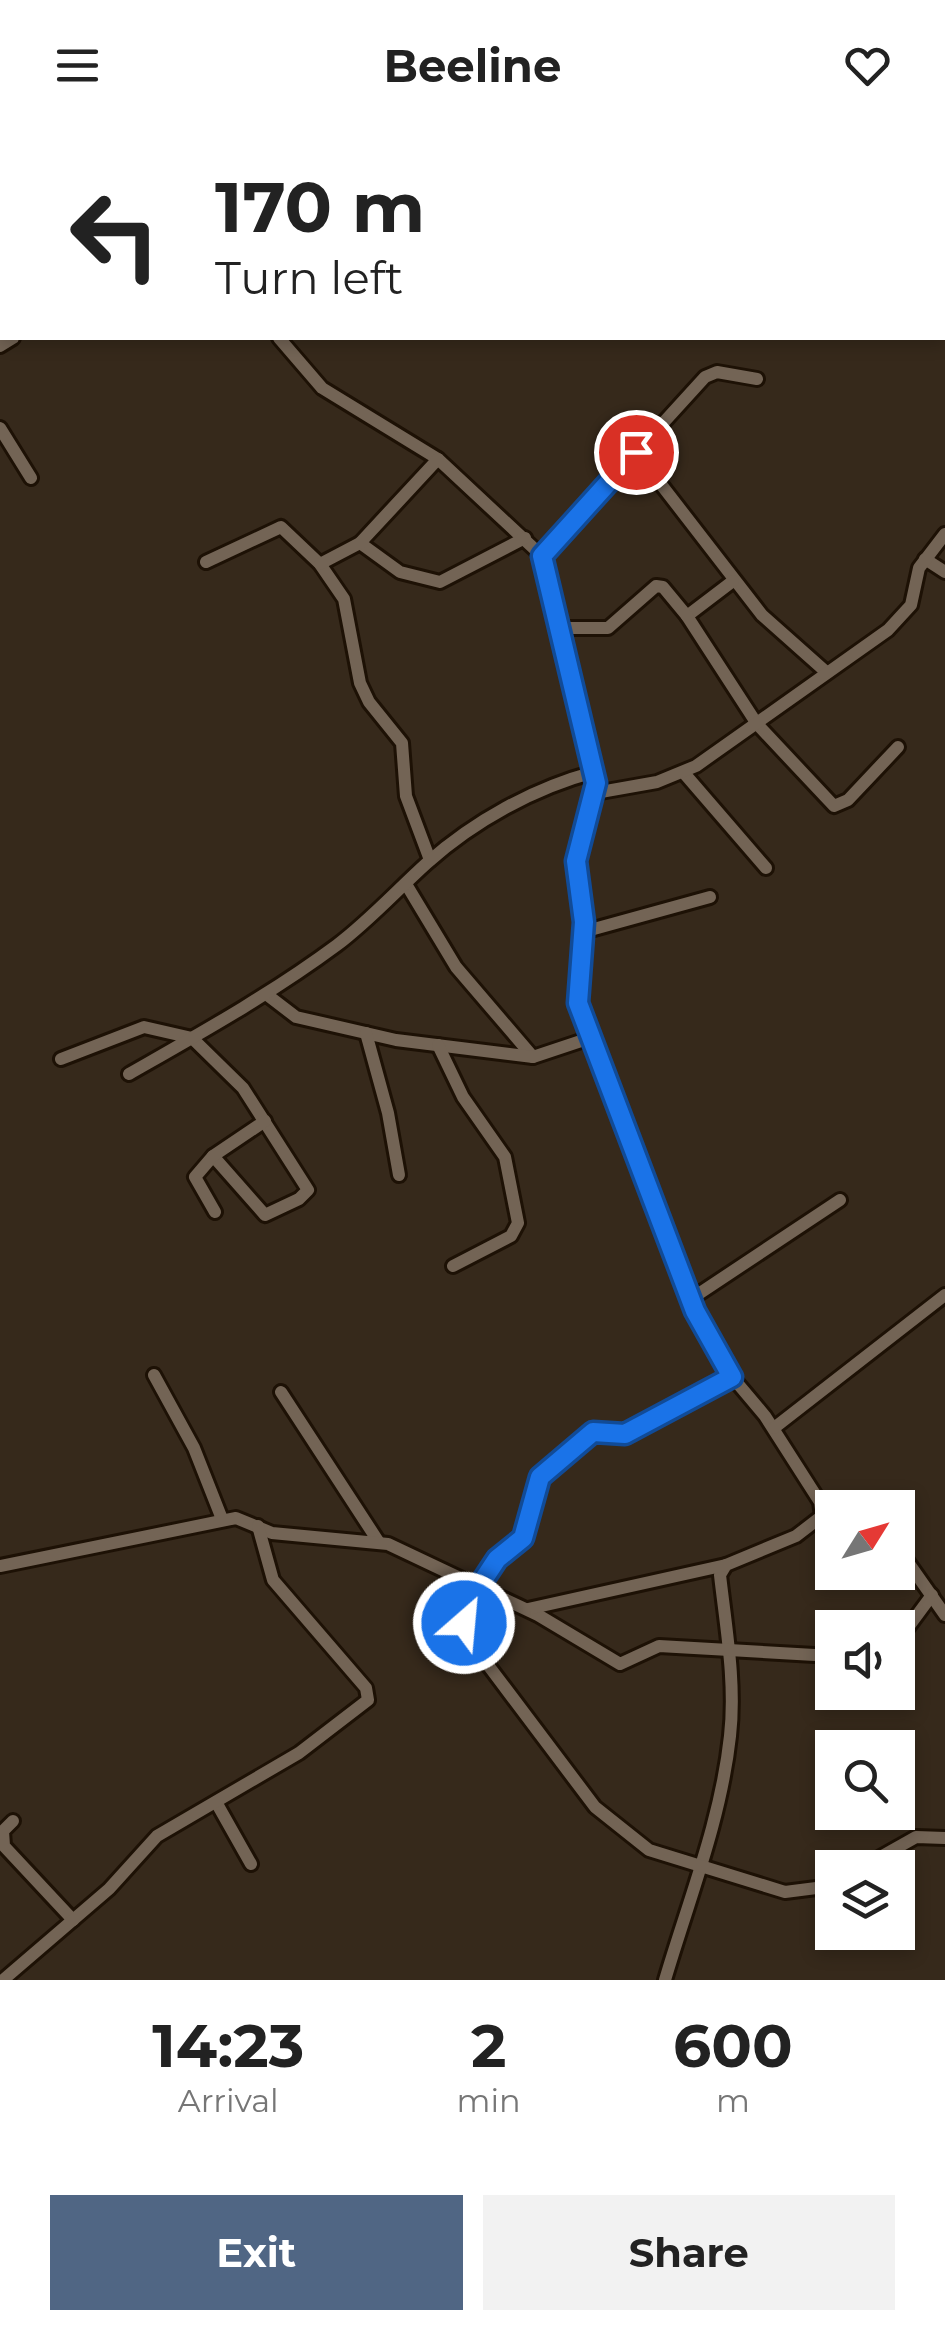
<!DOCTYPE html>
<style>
body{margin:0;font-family:Montserrat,sans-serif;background:#f2f2f2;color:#222;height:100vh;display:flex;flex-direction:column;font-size:38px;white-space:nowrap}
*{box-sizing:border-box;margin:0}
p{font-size:32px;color:#767676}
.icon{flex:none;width:55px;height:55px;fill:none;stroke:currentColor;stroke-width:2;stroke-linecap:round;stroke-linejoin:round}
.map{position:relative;height:1850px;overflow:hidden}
.side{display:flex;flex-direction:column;background:#fff;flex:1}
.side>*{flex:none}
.guide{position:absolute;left:0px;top:0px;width:945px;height:210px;box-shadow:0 5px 15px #0003;background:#fff;color:#222;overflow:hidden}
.needle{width:65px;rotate:53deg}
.controls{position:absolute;left:815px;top:1360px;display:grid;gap:20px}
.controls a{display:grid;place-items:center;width:100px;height:100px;border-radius:0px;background:#fff;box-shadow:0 5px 15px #0003;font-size:50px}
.pin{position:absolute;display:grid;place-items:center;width:85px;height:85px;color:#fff;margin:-42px;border:5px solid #fff;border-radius:50%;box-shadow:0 2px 10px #0007}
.me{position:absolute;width:110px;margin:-55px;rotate:27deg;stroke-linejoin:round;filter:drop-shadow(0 0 8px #0008)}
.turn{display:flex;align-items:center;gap:35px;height:210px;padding:0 50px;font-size:45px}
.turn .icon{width:130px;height:130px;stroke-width:2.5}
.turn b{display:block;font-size:70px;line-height:85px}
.eta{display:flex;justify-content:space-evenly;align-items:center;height:170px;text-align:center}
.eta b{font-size:60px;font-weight:700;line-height:70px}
.cta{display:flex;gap:20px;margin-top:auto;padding:20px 50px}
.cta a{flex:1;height:115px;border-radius:0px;background:#506684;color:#fff;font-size:40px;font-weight:700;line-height:115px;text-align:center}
.cta a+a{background:#f2f2f2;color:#222}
header{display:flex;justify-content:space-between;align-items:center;height:130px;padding:0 50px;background:#fff;font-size:45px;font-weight:700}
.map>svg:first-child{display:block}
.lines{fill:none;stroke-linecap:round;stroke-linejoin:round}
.street-casing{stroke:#1d1105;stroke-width:18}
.street{stroke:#736455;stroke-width:12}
.route-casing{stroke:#114b97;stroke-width:25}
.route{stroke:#1a73e8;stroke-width:18}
</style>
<header><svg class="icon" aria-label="menu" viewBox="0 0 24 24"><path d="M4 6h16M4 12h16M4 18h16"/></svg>Beeline<svg class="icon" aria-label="heart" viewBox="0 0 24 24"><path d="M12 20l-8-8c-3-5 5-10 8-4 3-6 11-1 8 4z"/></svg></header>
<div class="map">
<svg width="945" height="1850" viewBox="0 0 945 1850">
<rect width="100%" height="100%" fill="#36291b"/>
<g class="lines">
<g class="street-casing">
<g id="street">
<polyline points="135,0 136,2"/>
<path d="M279,208L322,258L438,329L542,426L596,653L577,731L584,792L577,865L580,883L699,1189L728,1242L765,1286L820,1372L822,1386L796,1406L726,1435L720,1445C726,1498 736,1553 730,1606C721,1690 689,1769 665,1850"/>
<polyline points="0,216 13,208"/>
<polyline points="0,298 31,348"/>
<polyline points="636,322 762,485 825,541"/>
<polyline points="360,413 400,442 440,452 525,408"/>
<polyline points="542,426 705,247 717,242 757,249"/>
<polyline points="925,429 945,442"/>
<polyline points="206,432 281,397 320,434 344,469 360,553 369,572 402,613 406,666 430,730"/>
<polyline points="320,434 360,413 438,329"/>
<polyline points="687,486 733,451"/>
<polyline points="560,498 608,498 656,456 663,457 687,486 757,594 834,676 848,670 898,617"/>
<polyline points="684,643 766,738"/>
<polyline points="595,663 657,652 696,636 888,500 911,475 919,438 945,404"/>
<polyline points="406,754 456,837 533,927"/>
<polyline points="583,802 710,767"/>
<polyline points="266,864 296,887 396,910 533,927 590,908"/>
<polyline points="366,903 388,983 399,1045"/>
<polyline points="438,915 463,967 505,1027 518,1093 511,1106 453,1136"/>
<polyline points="61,929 144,897 192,908 243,958 308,1060 299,1069 265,1085 213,1026"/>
<path d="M129,944C199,904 271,864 337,815C369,791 397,760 427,733C474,691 534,658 594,642"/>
<polyline points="215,1082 195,1047 213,1026 265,991"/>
<polyline points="691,1169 840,1070"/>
<polyline points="154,1245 194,1318 222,1389"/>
<polyline points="732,1247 625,1304 593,1303 541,1347 523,1408 497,1429 462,1485 488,1535 595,1677 649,1720 785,1762 832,1756"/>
<polyline points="281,1262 378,1411"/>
<polyline points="774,1298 945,1165"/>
<polyline points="898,1418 945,1485"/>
<polyline points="0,1436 236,1388 272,1403 388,1414 538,1485 620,1534 659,1516 832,1526"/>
<polyline points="528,1479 726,1435"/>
<polyline points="898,1511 932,1465"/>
<polyline points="216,1672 251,1734"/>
<polyline points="13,1691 3,1701 4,1716 73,1790"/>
<polyline points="861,1738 916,1707 945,1708"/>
<polyline points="3,1850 109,1759 157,1706 299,1623 368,1570 366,1558 273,1450 258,1396"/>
</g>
</g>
<use href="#street" class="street"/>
</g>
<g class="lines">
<g class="route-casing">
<polyline id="route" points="464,1493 464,1479 497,1429 523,1408 540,1347 593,1302 625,1304 732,1247 695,1181 578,873 584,792 576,731 596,653 542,426 636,322"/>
</g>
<use href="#route" class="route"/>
</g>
</svg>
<div class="controls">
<a><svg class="needle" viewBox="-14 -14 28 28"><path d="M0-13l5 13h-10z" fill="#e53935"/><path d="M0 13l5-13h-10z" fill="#767676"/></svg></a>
<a><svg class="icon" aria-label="sound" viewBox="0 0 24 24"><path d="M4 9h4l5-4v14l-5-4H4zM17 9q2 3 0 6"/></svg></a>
<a><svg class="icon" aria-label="search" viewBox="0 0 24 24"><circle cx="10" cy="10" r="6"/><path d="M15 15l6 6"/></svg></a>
<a><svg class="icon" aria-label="layers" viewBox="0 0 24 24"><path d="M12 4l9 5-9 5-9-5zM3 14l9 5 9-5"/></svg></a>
</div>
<div class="pin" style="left:636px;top:322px;background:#d93025"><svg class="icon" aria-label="arrive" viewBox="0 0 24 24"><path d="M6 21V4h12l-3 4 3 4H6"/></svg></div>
<svg class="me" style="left:464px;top:1493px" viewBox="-20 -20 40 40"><circle r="17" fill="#1a73e8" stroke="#fff" stroke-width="3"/><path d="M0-11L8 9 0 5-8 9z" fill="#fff"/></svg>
<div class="guide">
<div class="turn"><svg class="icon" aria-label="left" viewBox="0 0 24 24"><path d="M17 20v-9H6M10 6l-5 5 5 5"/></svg><div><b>170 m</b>Turn left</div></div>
</div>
</div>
<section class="side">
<div class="eta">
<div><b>14:23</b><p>Arrival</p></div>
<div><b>2</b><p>min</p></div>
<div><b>600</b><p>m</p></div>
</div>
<div class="cta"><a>Exit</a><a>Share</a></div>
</section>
